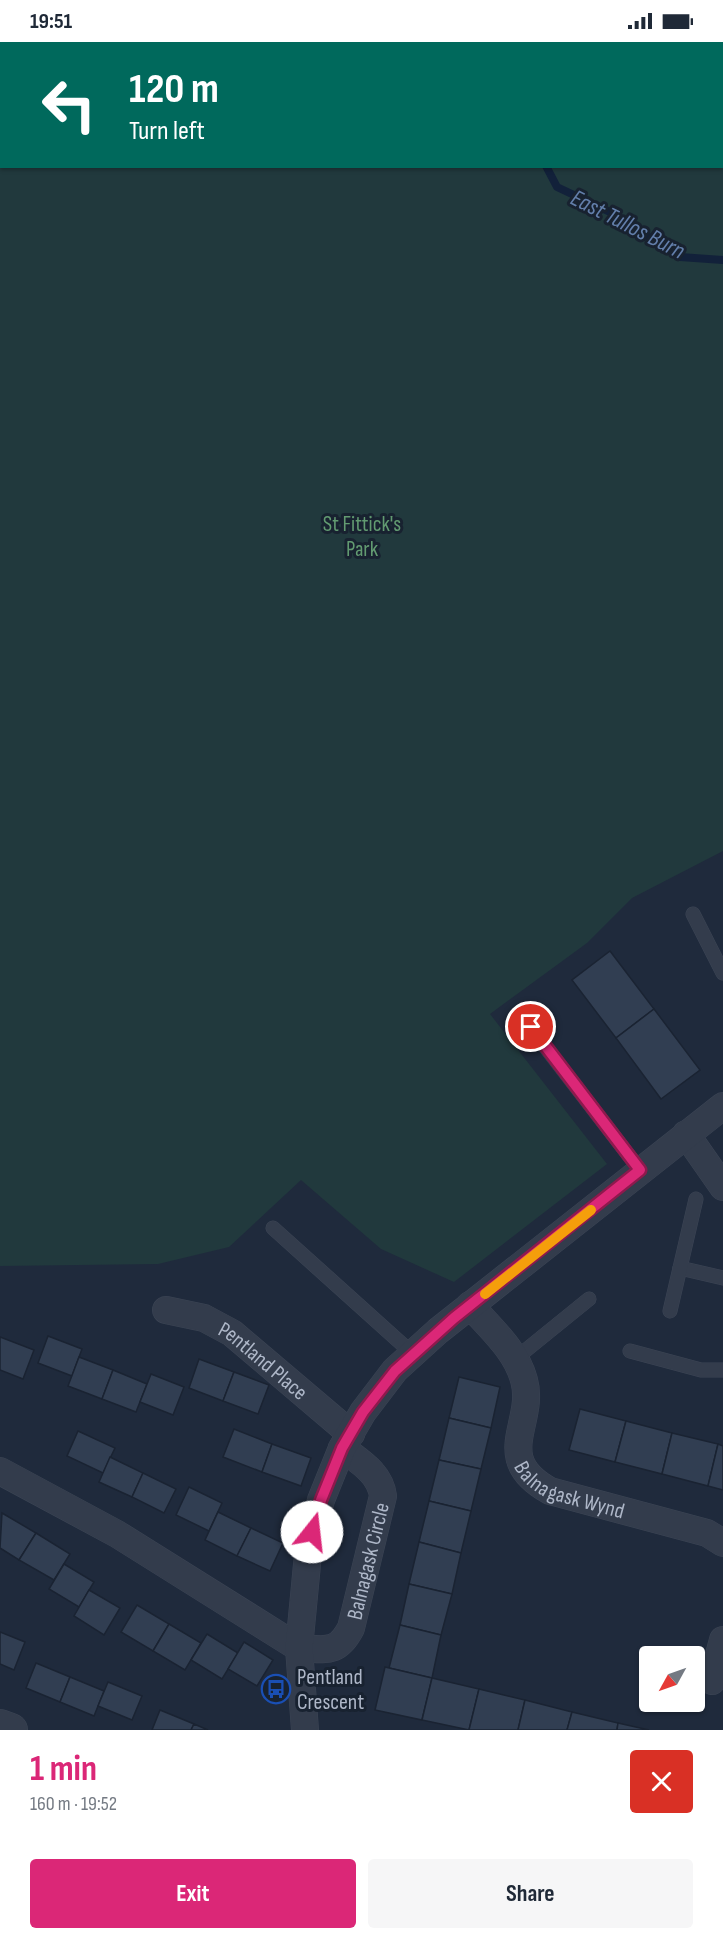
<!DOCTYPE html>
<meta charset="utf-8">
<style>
body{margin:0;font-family:"Sofia Sans Condensed",sans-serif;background:#f6f6f7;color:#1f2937;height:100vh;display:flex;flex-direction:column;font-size:22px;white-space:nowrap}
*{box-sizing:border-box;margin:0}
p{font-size:20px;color:#747a83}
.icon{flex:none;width:33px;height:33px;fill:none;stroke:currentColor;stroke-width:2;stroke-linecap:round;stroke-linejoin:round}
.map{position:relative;height:1688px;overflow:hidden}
.drawer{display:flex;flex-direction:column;background:#fff;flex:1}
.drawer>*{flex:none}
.top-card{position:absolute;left:0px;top:0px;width:723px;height:126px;box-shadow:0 2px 4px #0004;background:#00695c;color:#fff;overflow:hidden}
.needle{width:39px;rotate:230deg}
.controls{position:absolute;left:639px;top:1604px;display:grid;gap:12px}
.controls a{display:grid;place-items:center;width:66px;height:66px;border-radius:6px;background:#fff;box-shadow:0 2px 4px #0004;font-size:30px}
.pin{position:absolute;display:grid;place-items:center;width:51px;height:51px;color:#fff;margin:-26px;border:3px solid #fff;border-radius:50%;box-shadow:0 2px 6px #0007}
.me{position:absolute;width:66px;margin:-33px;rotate:16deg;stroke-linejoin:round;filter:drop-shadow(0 0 4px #0008)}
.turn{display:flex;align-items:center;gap:21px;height:126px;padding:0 30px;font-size:27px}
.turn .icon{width:78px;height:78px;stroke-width:2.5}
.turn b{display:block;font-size:42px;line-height:51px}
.round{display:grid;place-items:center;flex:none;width:63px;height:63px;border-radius:6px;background:#f6f6f7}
.overview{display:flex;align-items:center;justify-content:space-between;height:102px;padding:0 30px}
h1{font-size:36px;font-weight:700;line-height:45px;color:#db2777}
.cta{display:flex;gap:12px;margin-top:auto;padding:12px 30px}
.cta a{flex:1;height:69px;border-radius:6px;background:#db2777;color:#fff;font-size:24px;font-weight:700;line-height:69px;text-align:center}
.cta a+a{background:#f6f6f7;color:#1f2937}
.status{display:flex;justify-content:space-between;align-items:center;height:42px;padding:0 30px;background:#fff;direction:ltr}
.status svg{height:16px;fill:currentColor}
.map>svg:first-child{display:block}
.green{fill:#21393d;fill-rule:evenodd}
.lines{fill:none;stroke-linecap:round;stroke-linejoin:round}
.stream{stroke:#12213a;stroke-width:8}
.building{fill:#313e52;stroke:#1a2332;stroke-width:1.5}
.service-casing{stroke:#3c4555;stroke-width:15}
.minor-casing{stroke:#3c4555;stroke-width:28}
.tertiary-casing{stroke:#3c4555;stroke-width:34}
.service{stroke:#333c4c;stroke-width:14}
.minor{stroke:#333c4c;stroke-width:27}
.tertiary{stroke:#333c4c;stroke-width:33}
.route-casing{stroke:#8e194d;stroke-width:15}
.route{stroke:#db2777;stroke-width:10}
.slow{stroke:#f59e0b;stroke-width:10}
.labels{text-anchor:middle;stroke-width:6;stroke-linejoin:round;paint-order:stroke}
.park-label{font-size:22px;fill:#629b71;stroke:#182230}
.street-label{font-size:22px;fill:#aeb7c8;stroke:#182230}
.poi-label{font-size:22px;fill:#aeb7c8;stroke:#182230;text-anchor:start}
.water-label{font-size:24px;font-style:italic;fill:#637fab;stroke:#182230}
</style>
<div class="status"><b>19:51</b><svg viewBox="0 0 49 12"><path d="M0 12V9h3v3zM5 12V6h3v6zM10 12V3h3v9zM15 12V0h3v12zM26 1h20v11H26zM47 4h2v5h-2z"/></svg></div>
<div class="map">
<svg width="723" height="1688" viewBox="0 0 723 1688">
<rect width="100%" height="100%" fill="#1f2a3c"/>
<path class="green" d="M0,0H723V809L632,856L587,901L490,972L607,1122L454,1240L381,1207L301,1138L229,1205L158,1222L0,1224ZM2,2H722V124H2Z"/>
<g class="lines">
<g class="stream">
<polyline points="451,0 453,2"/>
<polyline points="546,124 557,145 614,172 680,215 723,218"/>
</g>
</g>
<g class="building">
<polygon points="610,909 654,967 616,996 572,938"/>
<polygon points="654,967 700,1028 661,1057 616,996"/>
<polygon points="48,1294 82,1307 72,1334 38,1321"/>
<polygon points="0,1295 34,1308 23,1337 0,1328"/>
<polygon points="79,1315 113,1328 102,1357 68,1344"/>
<polygon points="199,1317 234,1330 223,1359 189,1346"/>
<polygon points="113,1328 147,1342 136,1370 102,1357"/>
<polygon points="234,1330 269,1343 258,1372 223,1359"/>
<polygon points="151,1332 184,1345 173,1373 140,1360"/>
<polygon points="459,1335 500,1345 491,1386 449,1376"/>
<polygon points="580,1367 626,1379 615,1420 569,1408"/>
<polygon points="449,1376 491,1386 481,1427 439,1418"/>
<polygon points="626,1379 672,1391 662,1432 615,1420"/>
<polygon points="234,1387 272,1402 262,1430 223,1415"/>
<polygon points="78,1389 115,1406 103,1431 67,1414"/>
<polygon points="672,1391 718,1402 708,1444 662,1432"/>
<polygon points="272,1402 311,1416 301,1444 262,1430"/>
<polygon points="718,1402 723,1404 723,1448 708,1444"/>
<polygon points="110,1415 143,1431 132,1455 99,1440"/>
<polygon points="439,1418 481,1427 471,1469 429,1459"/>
<polygon points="143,1431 176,1447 164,1471 132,1455"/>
<polygon points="189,1445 222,1461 209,1489 176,1473"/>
<polygon points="429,1459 471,1469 461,1511 419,1500"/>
<polygon points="218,1470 251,1486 237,1514 205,1498"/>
<polygon points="2,1471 36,1491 19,1518 0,1506"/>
<polygon points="251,1486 283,1501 270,1529 237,1514"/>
<polygon points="36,1491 70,1512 54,1538 19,1518"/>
<polygon points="419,1500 461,1511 452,1552 409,1542"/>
<polygon points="64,1522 94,1540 79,1565 49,1547"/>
<polygon points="409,1542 452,1552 441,1593 400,1583"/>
<polygon points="89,1548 120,1566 104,1593 74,1574"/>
<polygon points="137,1563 169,1582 153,1609 121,1590"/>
<polygon points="169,1582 201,1601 185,1628 153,1609"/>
<polygon points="400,1583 441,1593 432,1636 389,1626"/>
<polygon points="0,1590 25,1600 14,1628 0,1622"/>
<polygon points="207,1592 238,1611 222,1637 191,1618"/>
<polygon points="244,1600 273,1618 257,1644 228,1627"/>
<polygon points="36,1621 70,1635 60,1660 26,1646"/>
<polygon points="385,1625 432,1636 422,1678 375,1668"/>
<polygon points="70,1635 104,1649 94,1674 60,1660"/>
<polygon points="432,1636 479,1647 469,1688 422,1678"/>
<polygon points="108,1640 142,1654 132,1678 98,1664"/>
<polygon points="479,1647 525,1658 518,1688 469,1688"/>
<polygon points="525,1658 572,1670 567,1688 518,1688"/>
<polygon points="160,1668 194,1682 191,1688 152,1688"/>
<polygon points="572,1670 618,1681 617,1688 567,1688"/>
<polygon points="618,1681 649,1688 617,1688"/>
<polygon points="194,1682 208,1688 191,1688"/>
</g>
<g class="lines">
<g class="service-casing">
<g id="service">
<polyline points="693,872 723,931"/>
<polyline points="530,985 640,1128"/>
<polyline points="273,1186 413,1312"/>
<polyline points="680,1226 723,1236"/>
<polyline points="670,1269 696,1157"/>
<polyline points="630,1309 701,1328 723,1328"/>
<polyline points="515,1317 589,1257"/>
</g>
</g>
<g class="minor-casing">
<g id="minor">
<polyline points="686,1092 723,1145"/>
<path id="s1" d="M470,1263C490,1286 516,1308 524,1338C536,1381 490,1416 550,1449L707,1491L723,1501"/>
<path id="s2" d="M166,1268L204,1276L232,1291L351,1392"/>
<path id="s3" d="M0,1429L117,1492L299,1606C325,1607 337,1613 351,1586L383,1454C380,1431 360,1420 342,1406"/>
<polyline points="712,1639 723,1598"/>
<polyline points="305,1688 299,1606 308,1512 321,1458 342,1406 363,1370 395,1328 438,1289 723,1064"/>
</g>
</g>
<g class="tertiary-casing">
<polyline id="tertiary" points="0,1684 11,1688"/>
</g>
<use href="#service" class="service"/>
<use href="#minor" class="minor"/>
<use href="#tertiary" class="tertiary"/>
</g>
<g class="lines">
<g class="route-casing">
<polyline id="route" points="312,1490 321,1458 342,1406 363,1370 395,1329 454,1276 640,1128 531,985"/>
</g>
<use href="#route" class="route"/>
<polyline class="slow" points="485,1252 591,1168"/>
</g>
<defs>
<g id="bus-ring" transform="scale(1.5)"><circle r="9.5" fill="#182230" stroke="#1a4fb4" stroke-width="1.5"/><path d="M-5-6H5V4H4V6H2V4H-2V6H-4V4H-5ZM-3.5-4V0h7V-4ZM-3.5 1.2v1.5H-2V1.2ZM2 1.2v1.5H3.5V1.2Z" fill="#1a4fb4"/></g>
</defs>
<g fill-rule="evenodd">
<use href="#bus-ring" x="276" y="1647"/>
</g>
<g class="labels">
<g class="park-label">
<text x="362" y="489">St Fittick's<tspan x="362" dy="25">Park</tspan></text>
</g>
<g class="street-label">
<text dy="8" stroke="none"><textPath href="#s2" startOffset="112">Pentland Place</textPath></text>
<text dy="8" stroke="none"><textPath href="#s1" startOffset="236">Balnagask Wynd</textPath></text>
<text dy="8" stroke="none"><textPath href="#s3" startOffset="478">Balnagask Circle</textPath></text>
</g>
<g class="poi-label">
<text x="297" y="1642">Pentland<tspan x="297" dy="25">Crescent</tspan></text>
</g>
<g class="water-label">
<text transform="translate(628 182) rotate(27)" y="8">East Tullos Burn</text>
</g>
</g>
</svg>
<div class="controls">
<a><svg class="needle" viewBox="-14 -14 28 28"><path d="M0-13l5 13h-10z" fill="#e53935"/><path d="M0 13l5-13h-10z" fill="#747a83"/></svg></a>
</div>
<div class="pin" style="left:531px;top:985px;background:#d93025"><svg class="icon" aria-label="arrive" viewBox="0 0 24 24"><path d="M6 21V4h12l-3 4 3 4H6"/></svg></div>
<svg class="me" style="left:312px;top:1490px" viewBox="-20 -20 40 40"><circle r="19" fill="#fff"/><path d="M0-13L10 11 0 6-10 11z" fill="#db2777"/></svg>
<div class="top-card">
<div class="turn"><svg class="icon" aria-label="left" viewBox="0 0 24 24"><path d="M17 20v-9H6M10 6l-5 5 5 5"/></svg><div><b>120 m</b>Turn left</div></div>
</div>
</div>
<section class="drawer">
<div class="overview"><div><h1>1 min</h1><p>160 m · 19:52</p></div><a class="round" style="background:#d93025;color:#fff"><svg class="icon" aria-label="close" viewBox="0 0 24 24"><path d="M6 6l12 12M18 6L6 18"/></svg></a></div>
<div class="cta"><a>Exit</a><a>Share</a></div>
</section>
